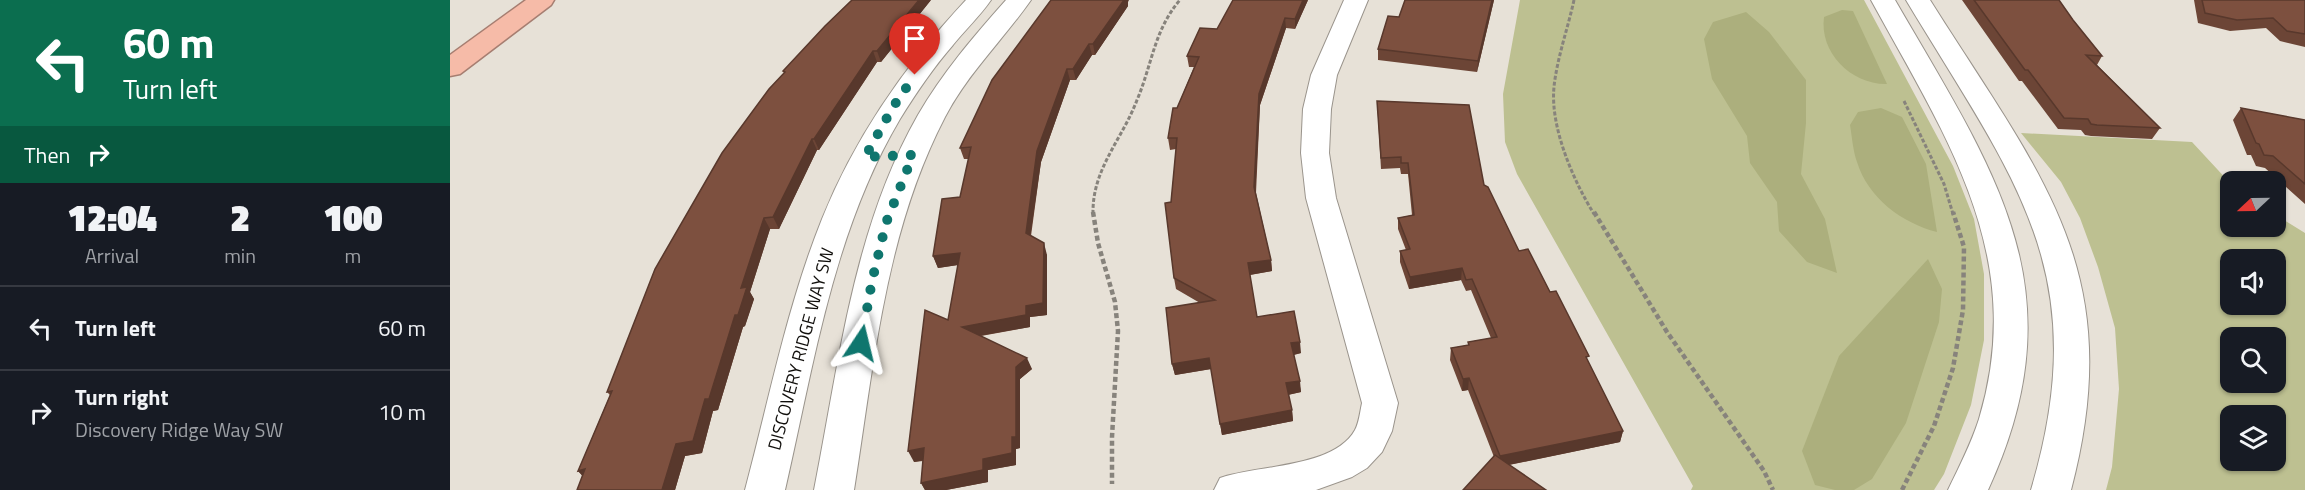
<!DOCTYPE html>
<style>
body{margin:0;font-family:"Titillium Web",sans-serif;background:#20242c;color:#f1f3f6;height:100vh;display:flex;flex-direction:column;font-size:22px;white-space:nowrap}
*{box-sizing:border-box;margin:0}
p{font-size:20px;color:#9ea1a6}
.icon{flex:none;width:33px;height:33px;fill:none;stroke:currentColor;stroke-width:2;stroke-linecap:round;stroke-linejoin:round}
.map{position:relative;flex:1;overflow:hidden}
.side{display:flex;flex-direction:column;background:#171b24;width:450px}
.side>*{flex:none}
.hud{background:#0b6e4f;color:#fff;overflow:hidden}
.needle{width:39px;rotate:248deg}
.fabs{position:absolute;left:1770px;top:171px;display:grid;gap:12px}
.fabs a{display:grid;place-items:center;width:66px;height:66px;border-radius:12px;background:#171b24;box-shadow:0 2px 4px #0004;font-size:30px}
.pin{position:absolute;display:grid;place-items:center;width:51px;height:51px;color:#fff;margin:-62px -26px;border-radius:50% 50% 50% 0;rotate:-45deg;box-shadow:0 0 6px #0007}
.pin .icon{rotate:45deg}
.me{position:absolute;width:66px;margin:-33px;rotate:10deg;stroke-linejoin:round;filter:drop-shadow(0 0 4px #0008)}
.turn{display:flex;align-items:center;gap:21px;height:126px;padding:0 24px;font-size:27px}
.turn .icon{width:78px;height:78px;stroke-width:2.5}
.turn b{display:block;font-size:42px;line-height:51px}
.then{display:flex;align-items:center;height:57px;padding:0 24px;background:#0003;gap:12px;font-size:22px}
.eta{display:flex;justify-content:space-evenly;align-items:center;height:102px;text-align:center}
.eta b{font-size:36px;font-weight:800;line-height:42px}
ul{padding:0;list-style:none}
li{display:flex;align-items:center;gap:18px;height:84px;padding:0 24px;border-top:2px solid #363941}
li div{flex:1}
li b{display:block;font-size:22px}
li em{font-style:normal}
main{display:flex;flex:1;min-height:0}
.map>svg:first-child{display:block}
.green{fill:#bdc091;fill-rule:evenodd}
.forest{fill:#acaf7d}
.lines{fill:none;stroke-linecap:round;stroke-linejoin:round}
.minor-casing{stroke:#9a948c;stroke-width:2}
.motorway-casing{stroke:#a67e71;stroke-width:3}
.path-far1{stroke:#87837c;stroke-width:3;stroke-dasharray:4 2;stroke-linecap:butt}
.path{stroke:#87837c;stroke-width:4.5;stroke-dasharray:5 3;stroke-linecap:butt}
.minor{fill:#fff;fill-rule:evenodd}
.motorway{fill:#f6bba8;fill-rule:evenodd}
.wall{fill:#6c4536}
.shaded-wall{fill:#58382c}
.building{fill:#7d503f;stroke:#58382c;stroke-width:1.5}
.route{stroke:#0f766e;stroke-width:10;stroke-dasharray:0 18}
.labels{text-anchor:middle;stroke-width:6;stroke-linejoin:round;paint-order:stroke}
.street-label{font-size:18px;fill:#100e0b;stroke:#fff}
</style>
<main>
<section class="side">
<div class="hud">
<div class="turn"><svg class="icon" aria-label="left" viewBox="0 0 24 24"><path d="M17 20v-9H6M10 6l-5 5 5 5"/></svg><div><b>60 m</b>Turn left</div></div>
<div class="then">Then<svg class="icon" aria-label="right" viewBox="0 0 24 24"><path d="M7 20v-9h11M14 6l5 5-5 5"/></svg></div>
</div>
<div class="eta">
<div><b>12:04</b><p>Arrival</p></div>
<div><b>2</b><p>min</p></div>
<div><b>100</b><p>m</p></div>
</div>
<ul>
<li><svg class="icon" aria-label="left" viewBox="0 0 24 24"><path d="M17 20v-9H6M10 6l-5 5 5 5"/></svg><div><b>Turn left</b></div><em>60 m</em></li>
<li><svg class="icon" aria-label="right" viewBox="0 0 24 24"><path d="M7 20v-9h11M14 6l5 5-5 5"/></svg><div><b>Turn right</b><p>Discovery Ridge Way SW</p></div><em>10 m</em></li>
</ul>
</section>
<div class="map">
<svg width="1855" height="490" viewBox="0 0 1855 490">
<rect width="100%" height="100%" fill="#e7e1d7"/>
<g class="green">
<polygon points="1070,0 1414,0 1503,166 1524,219 1534,274 1534,340 1521,405 1494,474 1484,490 1241,490 1243,486 1067,174 1055,142 1053,94"/>
<path d="M1571,133L1742,142L1780,183V226H1826V215L1855,233V490H1656L1662,467L1669,389L1665,328L1648,267L1630,218L1611,182ZM1780,260H1826V304H1780ZM1780,338H1826V382H1780ZM1780,416H1826V460H1780Z"/>
</g>
<g class="forest">
<path d="M1392,10L1403,11L1437,84C1402,85 1369,53 1374,17Z"/>
<polygon points="1296,12 1319,32 1356,80 1356,123 1351,174 1375,219 1387,273 1357,262 1329,231 1327,202 1300,163 1297,136 1262,79 1254,39 1263,22"/>
<path d="M1431,108L1452,117L1476,164L1487,232C1452,223 1418,198 1407,162C1403,151 1402,137 1400,125L1408,112Z"/>
<polygon points="1478,259 1492,289 1489,322 1456,423 1422,479 1404,490 1385,490 1365,485 1352,451 1389,356"/>
</g>
<g class="lines">
<g class="minor-casing">
<g id="minor">
<path d="M516,0H541C530,16 515,30 503,45C483,68 466,93 450,119C383,232 364,364 335,490H295C319,400 337,306 372,219C405,137 456,64 516,0Z"/>
<path d="M556,0H581C553,40 518,73 495,117C435,232 424,364 404,490H364C389,364 403,229 468,115C492,73 524,36 556,0Z"/>
<path d="M894,0H918L887,75L881,109L879,153L886,198L948,403L942,431L932,452L917,468L902,477L866,490H764L770,478C807,465 884,468 905,430C909,423 910,412 912,403L856,198L851,153L853,109L861,75Z"/>
<path d="M1421,0H1445C1544,171 1631,289 1538,490H1498C1509,467 1521,444 1529,419C1578,256 1496,137 1421,0Z"/>
<path d="M1456,0H1480C1590,175 1679,270 1621,490H1581C1646,271 1563,178 1456,0Z"/>
</g>
</g>
<g class="motorway-casing">
<polygon id="motorway" points="76,0 104,0 101,5 10,74 0,76 0,55"/>
</g>
<g class="path-far1">
<path d="M1124,0C1118,28 1107,58 1104,87C1100,127 1123,180 1144,214"/>
<polyline points="1454,101 1494,184 1503,214"/>
<path d="M643,214C642,169 672,140 687,100C702,65 704,30 730,0"/>
</g>
<g class="path">
<polyline points="643,212 648,243 665,302 668,331 662,437 662,484"/>
<polyline points="1144,212 1217,332 1314,471 1323,490"/>
<polyline points="1452,490 1484,426 1503,368 1513,310 1514,247 1503,212"/>
</g>
<use href="#minor" class="minor"/>
<use href="#motorway" class="motorway"/>
</g>
<g class="wall">
<polygon points="481,0 431,62 427,62 369,150 367,150 329,229 320,229 300,292 304,299 295,326 293,327 268,410 263,411 252,453 235,456 225,490 127,490 133,476 128,471 160,395 157,392 334,73 333,71"/>
<polygon points="858,0 845,29 836,28 810,105 806,193 821,260 822,271 800,275 807,317 851,353 844,355 851,392 838,395 842,410 843,421 772,435 761,369 725,375 722,364 750,303 726,289 724,278 721,202 726,149 720,150 718,138 727,108 744,67 739,67 737,56"/>
<polygon points="955,0 1044,0 1027,72 928,60 928,49 949,17"/>
<polygon points="1512,0 1609,0 1623,20 1652,56 1647,65 1710,128 1702,139 1641,136 1635,135 1631,130 1608,129 1572,81 1569,81"/>
<polygon points="1744,0 1855,0 1855,47 1830,41 1816,28 1780,31 1748,23"/>
<polygon points="678,2 678,6 645,55 642,55 626,80 620,80 591,162 581,236 597,255 597,315 580,317 580,327 531,336 582,369 570,379 570,448 566,449 566,465 538,470 538,482 496,490 475,490 471,483 473,461 464,462 498,320 508,265 488,268 483,256 510,197 519,159 514,159 510,148"/>
<polygon points="927,101 1034,185 1069,251 1100,292 1138,361 1173,431 1170,442 1059,465 1044,457 1018,390 1012,391 1000,360 1001,348 1018,345 1018,342 1041,338 1021,290 1016,291 1011,280 959,289 950,262 950,251 956,250 948,229 948,218 962,215 958,174 951,174 950,168 931,169"/>
<polygon points="1791,108 1855,120 1855,204 1815,168 1806,166 1801,155 1797,155 1783,120"/>
</g>
<g class="shaded-wall">
<polygon points="469,0 481,0 431,62 427,51"/>
<polygon points="674,0 679,0 678,2 678,6 645,55 643,44"/>
<polygon points="853,0 858,0 845,29 845,19"/>
<polygon points="1042,0 1044,0 1027,72 1028,61"/>
<polygon points="835,18 836,28 810,105 805,198 804,187 809,94"/>
<polygon points="639,44 642,55 626,80 623,69"/>
<polygon points="423,51 427,62 369,150 364,139"/>
<polygon points="617,69 620,80 591,162 579,245 576,233 587,151"/>
<polygon points="362,139 367,150 329,229 323,217"/>
<polygon points="314,218 320,229 300,292 304,299 295,326 293,327 268,410 263,411 252,453 235,456 225,490 212,490 226,444 255,399"/>
<polygon points="594,243 597,255 597,315 580,317 580,327 517,338 512,327 576,306"/>
<polygon points="510,253 514,264 488,268 483,256"/>
<polygon points="821,260 822,271 799,275 798,263"/>
<polygon points="1012,268 1011,280 959,289 960,277"/>
<polygon points="850,342 851,353 842,355 841,343"/>
<polygon points="577,358 582,369 570,379 570,448 566,449 566,465 538,470 538,482 496,490 475,490 471,483 533,459 562,437 566,367"/>
<polygon points="759,358 761,369 725,375 722,364"/>
<polygon points="1019,378 1018,390 1012,391 1013,379"/>
<polygon points="850,381 851,392 837,395 836,383"/>
<polygon points="842,410 843,421 772,435 770,424"/>
<polygon points="1173,431 1170,442 1048,467 1050,456"/>
<polygon points="474,448 480,459 464,462 458,451"/>
<polygon points="135,469 138,482 128,471"/>
</g>
<g class="building">
<polygon points="402,0 469,0 427,51 423,51 364,139 362,139 323,217 314,218 291,288 297,287 288,315 285,315 259,399 255,399 243,441 226,444 212,490 127,490 135,469 128,471 162,391 157,392 205,269 272,153 319,89 335,72 333,71 375,26"/>
<polygon points="601,0 674,0 643,44 639,44 623,69 617,69 587,151 576,233 594,243 593,303 576,306 576,315 512,327 577,358 566,367 566,437 562,437 562,453 533,459 533,470 471,483 474,448 458,451 475,310 498,320 510,253 483,256 492,199 510,197 521,147 510,148 542,80"/>
<polygon points="783,0 853,0 845,19 835,18 809,94 804,187 821,260 798,263 807,317 844,311 850,342 841,343 850,381 836,383 842,410 770,424 759,358 722,364 716,308 765,300 724,278 715,203 721,202 727,138 718,138 723,108 727,108 749,57 737,56 750,28 767,29"/>
<polygon points="955,0 1042,0 1028,61 928,49 938,16 949,17"/>
<polygon points="1524,0 1609,0 1623,20 1652,56 1636,55 1710,128 1647,125 1641,124 1638,119 1614,118 1578,70 1575,70"/>
<polygon points="1752,0 1855,0 1855,34 1837,31 1823,18 1787,20 1755,13"/>
<polygon points="927,101 1019,105 1034,185 1038,187 1069,251 1078,249 1100,292 1106,291 1139,356 1136,357 1173,431 1050,456 1019,378 1013,379 1001,348 1019,345 1018,342 1047,337 1022,279 1016,280 1012,268 960,277 950,251 960,249 948,218 964,215 958,163 951,163 951,157 931,158"/>
<polygon points="1791,108 1855,120 1855,184 1823,156 1814,155 1809,144 1806,143"/>
<polygon points="1045,455 1096,490 1013,490"/>
</g>
<g class="lines">
<polyline class="route" points="411,343 422,281 436,223 463,155 415,157 443,107 465,75"/>
</g>
<g class="labels">
<g class="street-label">
<text transform="translate(351 349) rotate(-75)" y="6">DISCOVERY RIDGE WAY SW</text>
</g>
</g>
</svg>
<div class="fabs">
<a><svg class="needle" viewBox="-14 -14 28 28"><path d="M0-13l5 13h-10z" fill="#e53935"/><path d="M0 13l5-13h-10z" fill="#9ea1a6"/></svg></a>
<a><svg class="icon" aria-label="sound" viewBox="0 0 24 24"><path d="M4 9h4l5-4v14l-5-4H4zM17 9q2 3 0 6"/></svg></a>
<a><svg class="icon" aria-label="search" viewBox="0 0 24 24"><circle cx="10" cy="10" r="6"/><path d="M15 15l6 6"/></svg></a>
<a><svg class="icon" aria-label="layers" viewBox="0 0 24 24"><path d="M12 4l9 5-9 5-9-5zM3 14l9 5 9-5"/></svg></a>
</div>
<div class="pin" style="left:465px;top:75px;background:#d93025"><svg class="icon" aria-label="arrive" viewBox="0 0 24 24"><path d="M6 21V4h12l-3 4 3 4H6"/></svg></div>
<svg class="me" style="left:411px;top:343px" viewBox="-20 -20 40 40"><path d="M0-17L14 15 0 8-14 15z" fill="#0f766e" stroke="#fff" stroke-width="4"/></svg>
</div>
</main>
